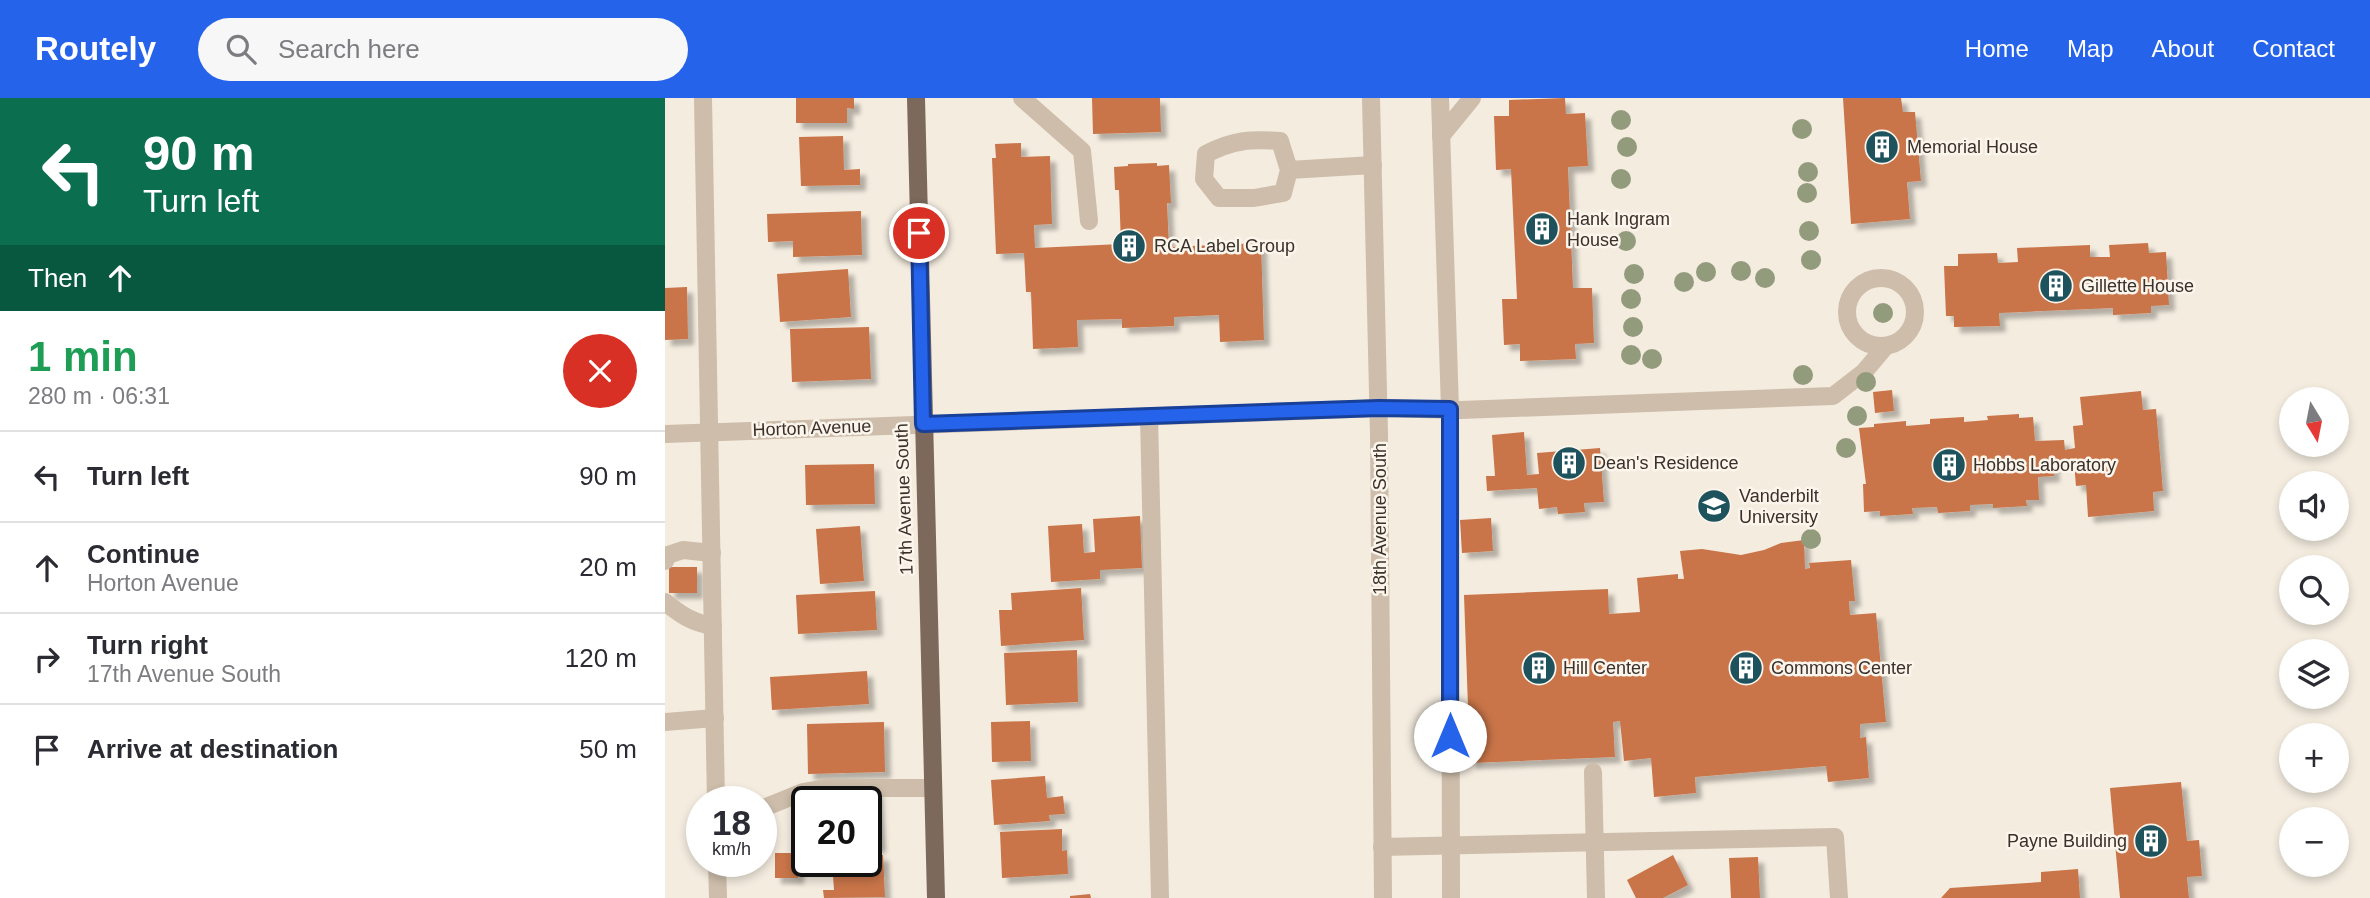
<!DOCTYPE html>
<meta charset="utf-8">
<style>
body{margin:0;font-family:Helvetica,sans-serif;background:#f7f7f7;color:#2b2b33;height:100vh;display:flex;flex-direction:column;font-size:26px;white-space:nowrap}
*{box-sizing:border-box;margin:0}
p{font-size:23px;color:#7c7c81}
.icon{flex:none;width:38px;height:38px;fill:none;stroke:currentColor;stroke-width:2;stroke-linecap:round;stroke-linejoin:round}
.map{position:relative;flex:1;overflow:hidden}
.panel{display:flex;flex-direction:column;background:#fff;width:665px}
.panel>*{flex:none}
.banner{background:#0b6e4f;color:#fff;overflow:hidden}
.needle{width:46px;rotate:170deg}
.fabs{position:absolute;left:1614px;top:289px;display:grid;gap:14px}
.fabs a{display:grid;place-items:center;width:70px;height:70px;border-radius:50%;background:#fff;box-shadow:0 4px 10px #0003;font-size:35px}
.speed{position:absolute;left:21px;top:688px;display:flex;gap:14px;font-size:35px;font-weight:700;text-align:center}
.speed>*{display:grid;place-content:center;width:91px;height:91px;border-radius:50%;background:#fff;box-shadow:0 4px 10px #0003;line-height:1}
.speed small{font-size:18px;font-weight:400}
.speed .limit{border:4px solid #111;border-radius:10px;background:#fff;color:#111}
.pin{position:absolute;display:grid;place-items:center;width:60px;height:60px;color:#fff;margin:-30px;border:4px solid #fff;border-radius:50%;box-shadow:0 2px 7px #0007}
.me{position:absolute;width:77px;margin:-38px;rotate:0deg;stroke-linejoin:round;filter:drop-shadow(0 0 5px #0008)}
.turn{display:flex;align-items:center;gap:24px;height:147px;padding:0 28px;font-size:32px}
.turn .icon{width:91px;height:91px;stroke-width:2.5}
.turn b{display:block;font-size:49px;line-height:60px}
.then{display:flex;align-items:center;height:66px;padding:0 28px;background:#0003;gap:14px;font-size:26px}
.round{display:grid;place-items:center;flex:none;width:74px;height:74px;border-radius:37px;background:#f7f7f7}
.headline{display:flex;align-items:center;justify-content:space-between;height:119px;padding:0 28px}
h1{font-size:42px;font-weight:600;line-height:52px;color:#1e9e55}
ul{padding:0;list-style:none}
li{display:flex;align-items:center;gap:21px;height:91px;padding:0 28px;border-top:2px solid #e1e1e2}
li div{flex:1}
li b{display:block;font-size:26px}
li em{font-style:normal}
header{display:flex;align-items:center;gap:42px;box-sizing:border-box;height:98px;padding:0 35px;background:#2563eb;color:#fff}
header strong{font-size:33px}
nav{display:flex;gap:38px;margin-inline-start:auto;font-size:24px}
.search{width:490px;height:63px;background:#f7f7f7;display:flex;align-items:center;gap:18px;box-sizing:border-box;padding:0 24px;border-radius:38px;color:#7c7c81;font-size:26px}
main{display:flex;flex:1;min-height:0}
.map>svg:first-child{display:block}
.building{fill:#c97448;filter:url(#shadow)}
.lines{fill:none;stroke-linecap:round;stroke-linejoin:round}
.minor{stroke:#cdbdaa;stroke-width:18}
.major{stroke:#7c695b;stroke-width:18}
.tree{fill:#939b7d}
.route-casing{stroke:#184099;stroke-width:18}
.route{stroke:#2563eb;stroke-width:12}
.labels{text-anchor:middle;stroke-width:5;stroke-linejoin:round;paint-order:stroke}
.poi-label{font-size:18px;fill:#3a312a;stroke:#fbf5ec;text-anchor:start}
.street-label{font-size:18px;fill:#3a312a;stroke:#fbf5ec}
</style>
<header>
<strong>Routely</strong>
<div class="search"><svg class="icon" aria-label="search" viewBox="0 0 24 24"><circle cx="10" cy="10" r="6"/><path d="M15 15l6 6"/></svg>Search here</div>
<nav><a>Home</a><a>Map</a><a>About</a><a>Contact</a></nav>
</header>
<main>
<section class="panel">
<div class="banner">
<div class="turn"><svg class="icon" aria-label="left" viewBox="0 0 24 24"><path d="M17 20v-9H6M10 6l-5 5 5 5"/></svg><div><b>90 m</b>Turn left</div></div>
<div class="then">Then<svg class="icon" aria-label="ahead" viewBox="0 0 24 24"><path d="M12 20V5M6 11l6-6 6 6"/></svg></div>
</div>
<div class="headline"><div><h1>1 min</h1><p>280 m · 06:31</p></div><a class="round" style="background:#d93025;color:#fff"><svg class="icon" aria-label="close" viewBox="0 0 24 24"><path d="M6 6l12 12M18 6L6 18"/></svg></a></div>
<ul>
<li><svg class="icon" aria-label="left" viewBox="0 0 24 24"><path d="M17 20v-9H6M10 6l-5 5 5 5"/></svg><div><b>Turn left</b></div><em>90 m</em></li>
<li><svg class="icon" aria-label="ahead" viewBox="0 0 24 24"><path d="M12 20V5M6 11l6-6 6 6"/></svg><div><b>Continue</b><p>Horton Avenue</p></div><em>20 m</em></li>
<li><svg class="icon" aria-label="right" viewBox="0 0 24 24"><path d="M7 20v-9h11M14 6l5 5-5 5"/></svg><div><b>Turn right</b><p>17th Avenue South</p></div><em>120 m</em></li>
<li><svg class="icon" aria-label="arrive" viewBox="0 0 24 24"><path d="M6 21V4h12l-3 4 3 4H6"/></svg><div><b>Arrive at destination</b></div><em>50 m</em></li>
</ul>
</section>
<div class="map">
<svg width="1705" height="800" viewBox="0 0 1705 800">
<defs>
<filter id="shadow"><feDropShadow dx="6" dy="6" stdDeviation="2" flood-color="#0004"/></filter>
</defs>
<rect width="100%" height="100%" fill="#f4ecdf"/>
<g class="building">
<polygon points="131,0 189,0 189,11 182,10 182,25 131,25"/>
<polygon points="427,0 495,0 496,34 428,36"/>
<polygon points="900,0 901,16 920,15 923,68 903,69 908,190 927,190 929,245 910,246 911,261 855,263 855,246 839,247 837,201 852,201 846,71 831,72 829,18 844,18 844,2"/>
<polygon points="1178,0 1236,0 1238,14 1250,14 1256,83 1242,84 1245,121 1186,126"/>
<polygon points="178,38 179,72 195,71 195,87 136,88 134,39"/>
<polygon points="356,45 356,59 385,58 387,126 369,127 370,150 456,146 454,92 450,92 449,69 463,68 463,66 492,65 492,68 504,67 506,105 502,105 504,149 596,145 599,242 555,244 554,217 509,219 509,228 457,230 457,221 412,222 413,249 368,251 366,194 361,194 359,155 331,156 327,60 331,60 330,46"/>
<polygon points="196,113 197,157 128,159 128,143 103,144 102,116"/>
<polygon points="1483,145 1484,155 1501,154 1504,207 1486,208 1486,215 1448,217 1448,210 1334,215 1335,228 1289,229 1289,218 1281,218 1279,168 1293,168 1293,156 1332,155 1333,165 1353,164 1352,150 1425,147 1425,159 1445,159 1444,147"/>
<polygon points="183,171 186,219 115,224 112,176"/>
<polygon points="22,189 23,241 0,242 0,190"/>
<polygon points="204,229 206,281 127,284 125,231"/>
<polygon points="1227,292 1229,313 1210,315 1208,294"/>
<polygon points="1476,293 1478,312 1491,311 1498,393 1488,394 1489,413 1423,419 1421,387 1411,388 1409,365 1388,366 1389,378 1373,379 1374,402 1361,402 1362,408 1328,410 1328,406 1305,407 1305,413 1273,415 1272,409 1247,410 1248,416 1215,418 1215,413 1199,414 1198,386 1201,386 1194,330 1209,329 1209,326 1241,323 1241,328 1265,326 1265,321 1299,319 1299,324 1323,322 1322,318 1354,316 1354,320 1368,319 1370,343 1399,342 1400,352 1410,350 1408,328 1418,327 1415,299"/>
<polygon points="859,334 862,377 874,376 872,355 935,350 939,404 919,405 920,414 893,416 892,409 874,411 872,390 822,393 821,378 830,378 827,337"/>
<polygon points="209,366 210,406 141,407 140,367"/>
<polygon points="475,418 477,470 435,472 435,481 386,484 383,428 417,426 419,455 430,454 428,421"/>
<polygon points="826,420 828,453 797,455 795,422"/>
<polygon points="195,428 199,483 155,486 151,431"/>
<polygon points="1139,442 1140,471 1145,470 1144,465 1186,462 1190,503 1184,503 1185,517 1211,515 1221,624 1195,626 1195,640 1201,639 1204,680 1163,684 1161,668 1030,679 1031,695 989,699 986,660 959,663 955,623 948,624 950,659 805,665 799,497 943,491 944,516 975,514 972,480 1013,476 1013,481 1019,481 1015,453 1037,451 1076,457 1099,452 1116,445"/>
<rect x="4" y="469" width="28" height="26"/>
<polygon points="416,490 419,542 336,548 334,512 347,512 346,495"/>
<polygon points="210,493 212,532 133,536 131,497"/>
<polygon points="412,552 413,604 341,607 339,555"/>
<polygon points="202,573 204,606 107,612 105,579"/>
<polygon points="365,623 366,663 327,664 326,624"/>
<polygon points="219,624 220,674 143,676 142,626"/>
<polygon points="380,678 382,700 398,698 400,716 384,717 385,723 329,727 326,682"/>
<polygon points="1516,684 1522,743 1534,742 1537,778 1522,779 1524,800 1455,800 1445,690"/>
<polygon points="211,692 215,748 201,749 201,704 162,704 161,696"/>
<polygon points="397,731 397,753 402,752 403,776 337,780 335,734"/>
<polygon points="110,755 134,755 133,780 110,780"/>
<polygon points="218,757 220,799 159,800 158,792 169,792 167,763 201,763 201,758"/>
<polygon points="1008,757 1023,787 998,800 971,800 962,782"/>
<polygon points="1093,759 1095,800 1066,800 1064,760"/>
<polygon points="1413,771 1415,800 1276,800 1285,790 1376,784 1376,774"/>
<polygon points="425,796 426,800 405,800 405,798"/>
</g>
<g class="lines">
<g class="minor">
<polyline points="38,0 51,704"/>
<polyline points="357,0 417,53 424,123"/>
<polyline points="706,0 714,336 718,800"/>
<polyline points="775,0 785,311 786,800"/>
<polyline points="776,38 807,0"/>
<path d="M624,72L615,43C585,41 568,42 541,56L539,81L554,100H589L618,95L624,72L708,67"/>
<circle cx="1216" cy="214" r="34"/>
<polyline points="484,318 495,800"/>
<polyline points="0,336 714,310 796,312 1168,298 1199,274 1220,249"/>
<polyline points="0,463 3,457 18,452 47,455"/>
<path d="M0,504C16,517 28,525 48,528"/>
<polyline points="0,624 50,620"/>
<polyline points="928,674 931,800"/>
<polyline points="96,711 138,694 161,690 268,690"/>
<polyline points="717,749 1170,739 1174,800"/>
<polyline points="52,763 53,800"/>
</g>
<polyline class="major" points="251,0 271,800"/>
</g>
<g class="tree">
<circle cx="956" cy="22" r="10"/>
<circle cx="1137" cy="31" r="10"/>
<circle cx="962" cy="49" r="10"/>
<circle cx="1143" cy="74" r="10"/>
<circle cx="956" cy="81" r="10"/>
<circle cx="1142" cy="95" r="10"/>
<circle cx="1144" cy="133" r="10"/>
<circle cx="961" cy="143" r="10"/>
<circle cx="1146" cy="162" r="10"/>
<circle cx="1076" cy="173" r="10"/>
<circle cx="1041" cy="174" r="10"/>
<circle cx="969" cy="176" r="10"/>
<circle cx="1100" cy="180" r="10"/>
<circle cx="1019" cy="184" r="10"/>
<circle cx="966" cy="201" r="10"/>
<circle cx="1218" cy="215" r="10"/>
<circle cx="968" cy="229" r="10"/>
<circle cx="966" cy="257" r="10"/>
<circle cx="987" cy="261" r="10"/>
<circle cx="1138" cy="277" r="10"/>
<circle cx="1201" cy="284" r="10"/>
<circle cx="1192" cy="318" r="10"/>
<circle cx="1181" cy="350" r="10"/>
<circle cx="1146" cy="441" r="10"/>
</g>
<g class="lines">
<g class="route-casing">
<polyline id="route" points="254,135 258,326 714,310 785,311 785,638"/>
</g>
<use href="#route" class="route"/>
</g>
<defs>
<g id="building-disc" transform="scale(1.75)"><circle r="9.5" fill="#1e525d" stroke="#fbf5ec"/><path d="M-4-6H4V6H1V3H-1V6H-4ZM-2.5-4.3h1.7v1.8h-1.7ZM.8-4.3h1.7v1.8H.8ZM-2.5-1h1.7V.8h-1.7ZM.8-1h1.7V.8H.8Z" fill="#fff"/></g>
<g id="university-disc" transform="scale(1.75)"><circle r="9.5" fill="#1e525d" stroke="#fbf5ec"/><path d="M0-5L7-2L0 1L-7-2ZM-4 1L0 2.5L4 1V4Q0 6-4 4Z" fill="#fff"/></g>
</defs>
<g fill-rule="evenodd">
<use href="#building-disc" x="1217" y="49"/>
<use href="#building-disc" x="877" y="131"/>
<use href="#building-disc" x="464" y="148"/>
<use href="#building-disc" x="1391" y="188"/>
<use href="#building-disc" x="904" y="365"/>
<use href="#building-disc" x="1284" y="367"/>
<use href="#university-disc" x="1049" y="408"/>
<use href="#building-disc" x="874" y="570"/>
<use href="#building-disc" x="1081" y="570"/>
<use href="#building-disc" x="1486" y="743"/>
</g>
<g class="labels">
<g class="poi-label">
<text x="1242" y="55">Memorial House</text>
<text x="902" y="127">Hank Ingram<tspan x="902" dy="21">House</tspan></text>
<text x="489" y="154">RCA Label Group</text>
<text x="1416" y="194">Gillette House</text>
<text x="928" y="371">Dean's Residence</text>
<text x="1308" y="373">Hobbs Laboratory</text>
<text x="1074" y="404">Vanderbilt<tspan x="1074" dy="21">University</tspan></text>
<text x="898" y="576">Hill Center</text>
<text x="1106" y="576">Commons Center</text>
<text x="1462" y="749" text-anchor="end">Payne Building</text>
</g>
<g class="street-label">
<text transform="translate(147 330) rotate(-2)" y="6">Horton Avenue</text>
<text transform="translate(239 401) rotate(-92)" y="6">17th Avenue South</text>
<text transform="translate(715 421) rotate(-90)" y="6">18th Avenue South</text>
</g>
</g>
</svg>
<div class="fabs">
<a><svg class="needle" viewBox="-14 -14 28 28"><path d="M0-13l5 13h-10z" fill="#e53935"/><path d="M0 13l5-13h-10z" fill="#7c7c81"/></svg></a>
<a><svg class="icon" aria-label="sound" viewBox="0 0 24 24"><path d="M4 9h4l5-4v14l-5-4H4zM17 9q2 3 0 6"/></svg></a>
<a><svg class="icon" aria-label="search" viewBox="0 0 24 24"><circle cx="10" cy="10" r="6"/><path d="M15 15l6 6"/></svg></a>
<a><svg class="icon" aria-label="layers" viewBox="0 0 24 24"><path d="M12 4l9 5-9 5-9-5zM3 14l9 5 9-5"/></svg></a>
<a>+</a>
<a>−</a>
</div>
<div class="speed"><div>18<small>km/h</small></div><div class="limit">20</div></div>
<div class="pin" style="left:254px;top:135px;background:#d93025"><svg class="icon" aria-label="arrive" viewBox="0 0 24 24"><path d="M6 21V4h12l-3 4 3 4H6"/></svg></div>
<svg class="me" style="left:785px;top:638px" viewBox="-20 -20 40 40"><circle r="19" fill="#fff"/><path d="M0-13L10 11 0 6-10 11z" fill="#2563eb"/></svg>
</div>
</main>
